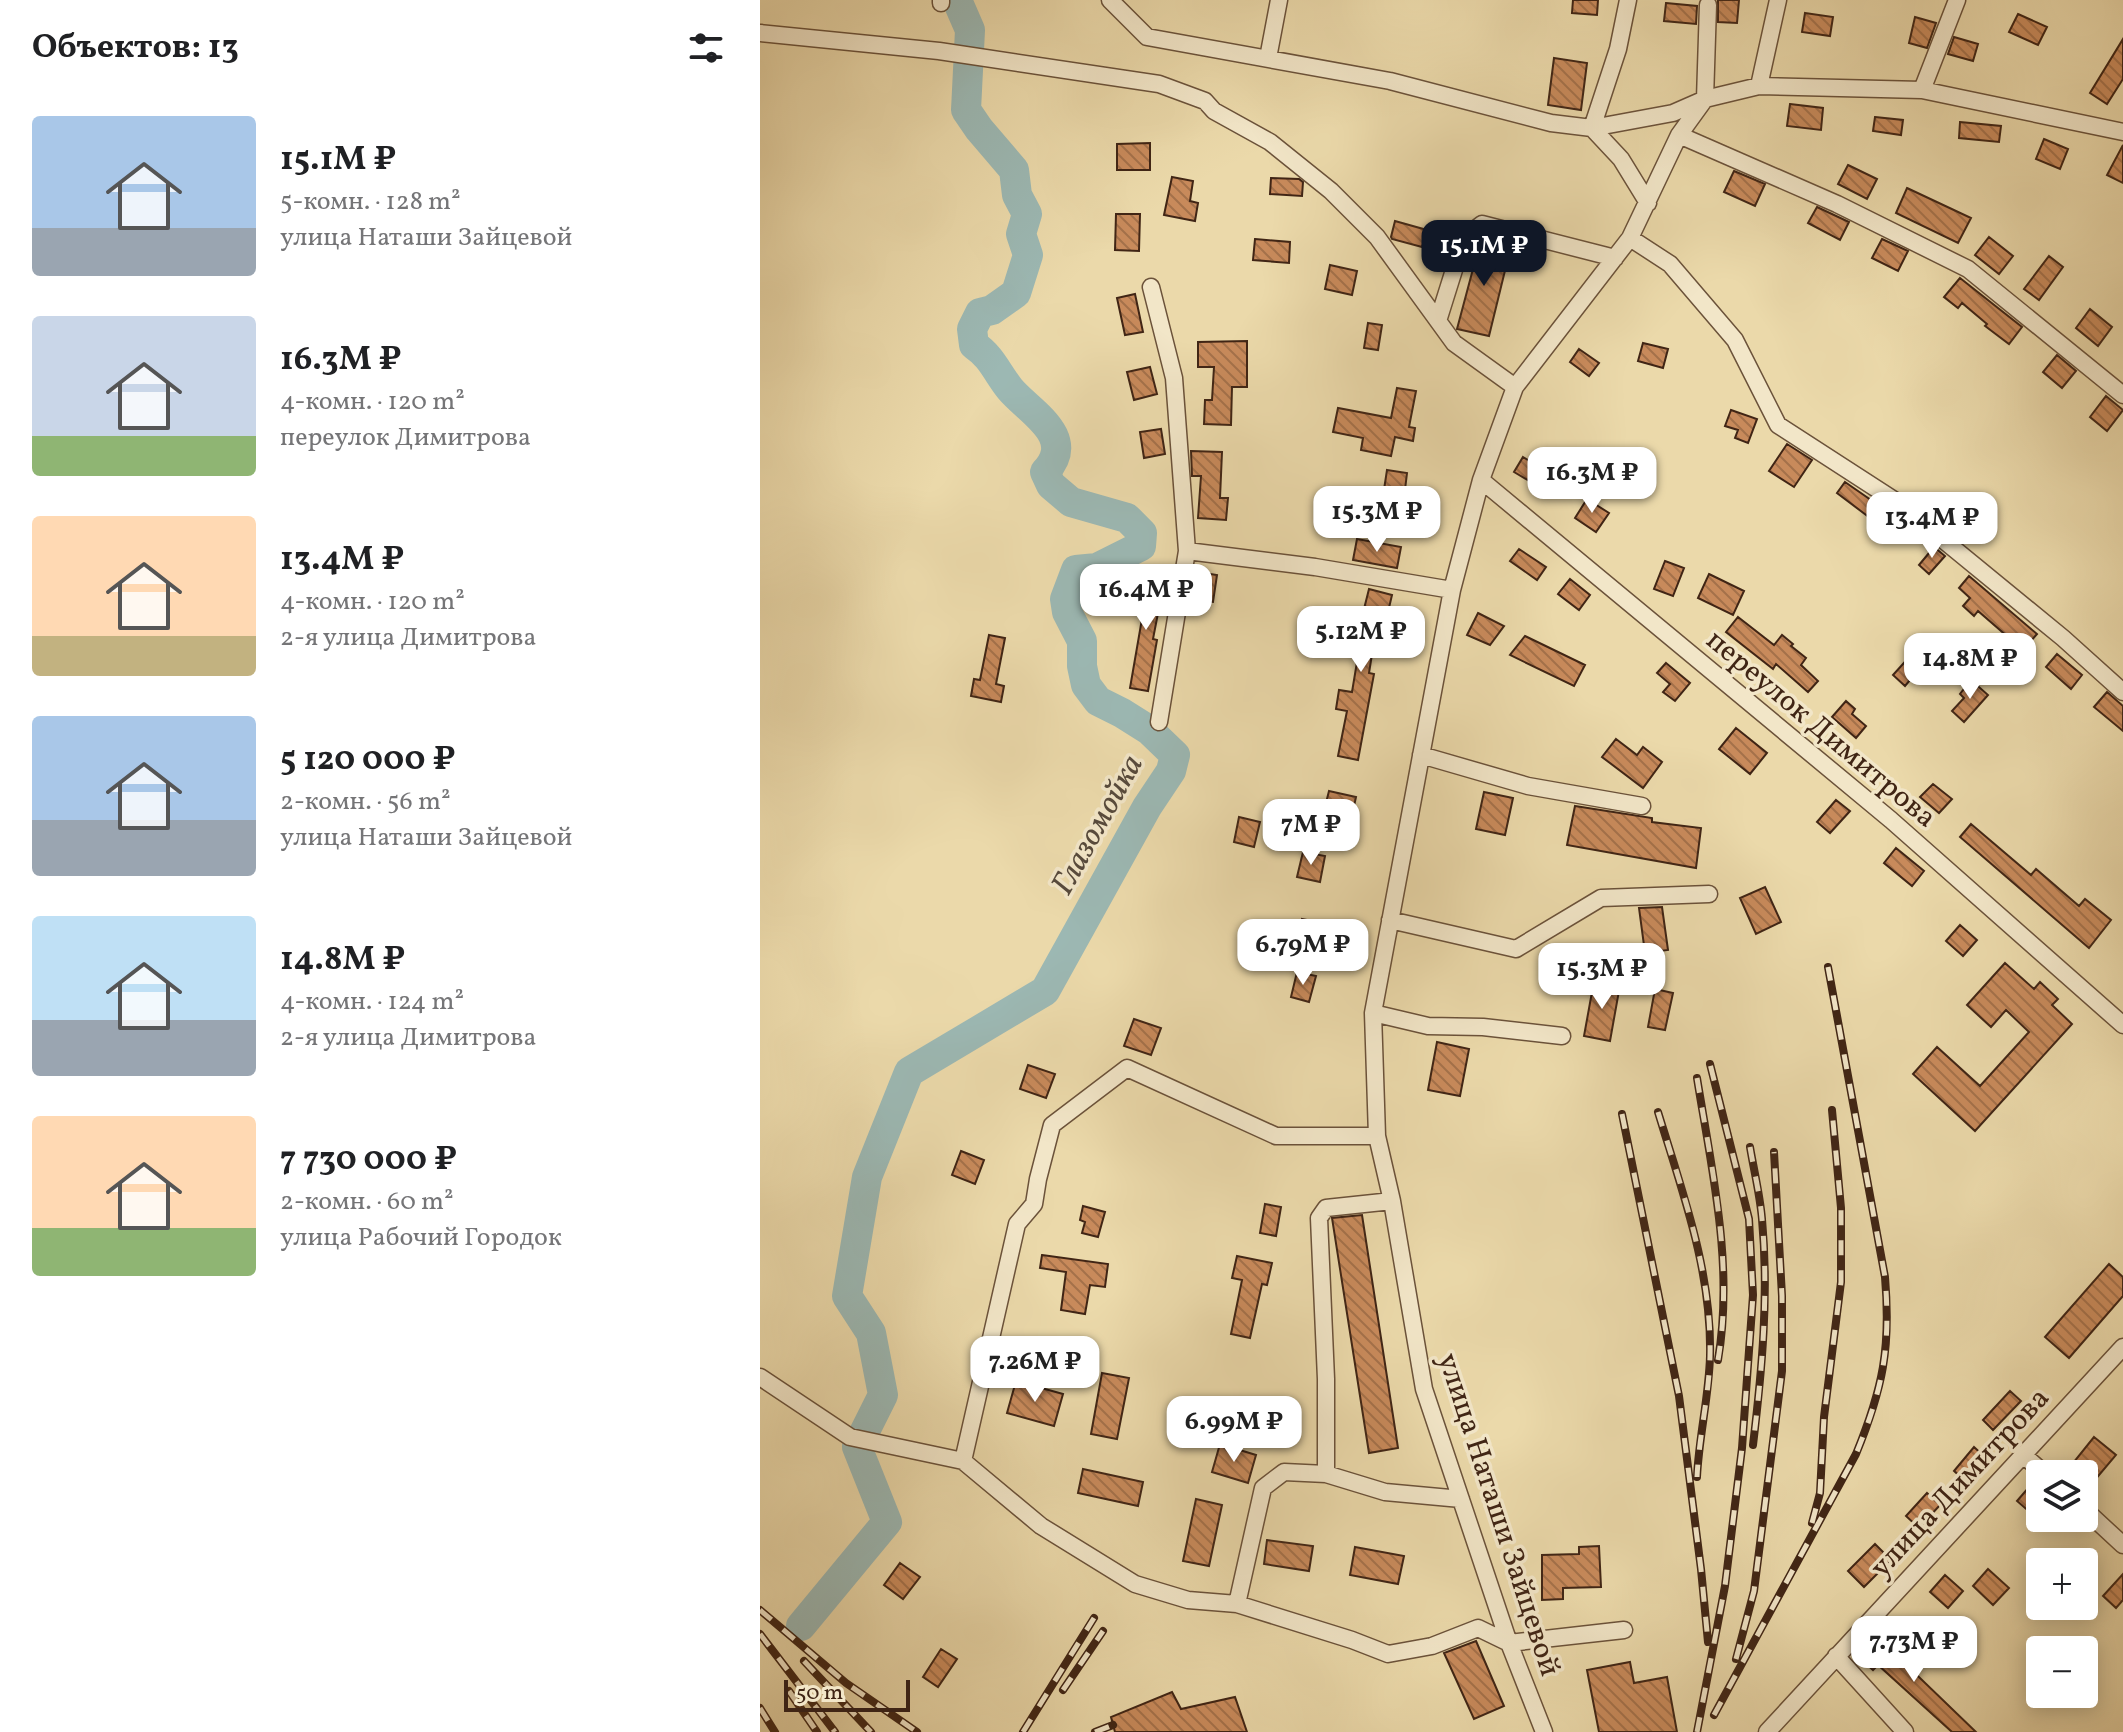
<!DOCTYPE html>
<html lang="ru">
<head>
<meta charset="utf-8">
<style>
	body { margin:0; font-family:Vollkorn,serif; background:#f2f2f2; color:#202124; height:100vh; display:flex; flex-direction:column; font-size:30px; white-space:nowrap }
	* { box-sizing:border-box; margin:0 }
	p { font-size:26px; color:#757577 }
	.icon { flex:none; width:44px; height:44px; fill:none; stroke:currentColor; stroke-width:2; stroke-linecap:round; stroke-linejoin:round }
	.map { position:relative; flex:1; overflow:hidden }
	.details { display:flex; flex-direction:column; background:#fff; width:760px }
	.details>* { flex:none }
	.controls { position:absolute; left:1266px; top:1460px; display:grid; gap:16px }
	.controls a { display:grid; place-items:center; width:72px; height:72px; border-radius:8px; background:#fff; box-shadow:0 4px 20px #0003; font-size:40px }
	.scale { position:absolute; left:24px; bottom:20px; width:126px; box-sizing:border-box; padding-left:8px; border:4px solid #402515; border-top:0; font-size:22px; line-height:28px; white-space:nowrap; color:#402515; -webkit-text-stroke:6px #f2e6c8; paint-order:stroke }
	.price { position:absolute; translate:-50% -68px; padding:0 18px; border-radius:16px; background:#fff; color:#222; font-size:26px; line-height:52px; filter:drop-shadow(0 2px 4px #0008) }
	.price::after { content:''; position:absolute; left:50%; top:48px; width:24px; height:18px; margin-left:-12px; background:inherit; clip-path:polygon(0 0,100% 0,50% 100%) }
	.price.on { background:#111827; color:#fff }
	ul { padding:0; list-style:none }
	li { display:flex; align-items:center; gap:24px; height:200px; padding:0 32px }
	li span { display:grid; place-items:center; flex:none; width:224px; height:160px; border-radius:8px; color:#555 }
	li>.icon { margin-inline-start:auto }
	span .icon { width:96px; height:96px; fill:#fffc; stroke-width:1 }
	li b { font-size:34px }
	h2 { display:flex; justify-content:space-between; align-items:center; height:96px; padding:0 32px; font-size:34px }
	main { display:flex; flex:1; min-height:0 }
	.map>svg:first-child { display:block }
	.lines { fill:none; stroke-linecap:round; stroke-linejoin:round }
	.river { stroke:#9cb8b3; stroke-width:30 }
	.building { fill:url(#building-back-hatch); stroke:#402515; stroke-width:2 }
	.minor-casing { stroke:#6b523a; stroke-width:19 }
	.minor { stroke:#f2e6c8; stroke-width:16 }
	.rail-casing { stroke:#402515; stroke-width:8 }
	.rail { stroke:#f2e6c8; stroke-width:5; stroke-dasharray:15; stroke-linecap:butt }
	.labels { text-anchor:middle; stroke-width:7; stroke-linejoin:round; paint-order:stroke }
	.street-label { font-size:30px; fill:#402515; stroke:#f2e6c8 }
	.water-label { font-size:32px; font-style:italic; fill:#574a3c; stroke:#f2e6c8 }
</style>
</head>
<body>
<main>
<section class="details">
<h2>Объектов: 13<svg class="icon" aria-label="filters" viewBox="0 0 24 24"><path d="M4 7h16M4 17h16"/><circle cx="9" cy="7" r="2"/><circle cx="15" cy="17" r="2"/></svg></h2>
<ul>
<li><span style="background:linear-gradient(#a9c7e8 70%,#9aa5b1 0)"><svg class="icon" aria-label="home" viewBox="0 0 24 24"><path d="M3 11l9-7 9 7M6 9v11h12V9"/></svg></span><div><b>15.1M ₽</b><p>5-комн. · 128 m²</p><p>улица Наташи Зайцевой</p></div></li>
<li><span style="background:linear-gradient(#c9d6e8 75%,#8fb573 0)"><svg class="icon" aria-label="home" viewBox="0 0 24 24"><path d="M3 11l9-7 9 7M6 9v11h12V9"/></svg></span><div><b>16.3M ₽</b><p>4-комн. · 120 m²</p><p>переулок Димитрова</p></div></li>
<li><span style="background:linear-gradient(#ffd9b3 75%,#c2b280 0)"><svg class="icon" aria-label="home" viewBox="0 0 24 24"><path d="M3 11l9-7 9 7M6 9v11h12V9"/></svg></span><div><b>13.4M ₽</b><p>4-комн. · 120 m²</p><p>2-я улица Димитрова</p></div></li>
<li><span style="background:linear-gradient(#a9c7e8 65%,#9aa5b1 0)"><svg class="icon" aria-label="home" viewBox="0 0 24 24"><path d="M3 11l9-7 9 7M6 9v11h12V9"/></svg></span><div><b>5 120 000 ₽</b><p>2-комн. · 56 m²</p><p>улица Наташи Зайцевой</p></div></li>
<li><span style="background:linear-gradient(#bfe0f5 65%,#9aa5b1 0)"><svg class="icon" aria-label="home" viewBox="0 0 24 24"><path d="M3 11l9-7 9 7M6 9v11h12V9"/></svg></span><div><b>14.8M ₽</b><p>4-комн. · 124 m²</p><p>2-я улица Димитрова</p></div></li>
<li><span style="background:linear-gradient(#ffd9b3 70%,#8fb573 0)"><svg class="icon" aria-label="home" viewBox="0 0 24 24"><path d="M3 11l9-7 9 7M6 9v11h12V9"/></svg></span><div><b>7 730 000 ₽</b><p>2-комн. · 60 m²</p><p>улица Рабочий Городок</p></div></li>
</ul>
</section>
<div class="map">
<svg width="1363" height="1732" viewBox="0 0 1363 1732">
	<defs>
		<pattern id="building-back-hatch" width="6" height="6" patternUnits="userSpaceOnUse" patternTransform="scale(2)"><rect width="6" height="6" fill="#c88a5b"/><path d="M-1 5l2 2M0 0l6 6M5-1l2 2" fill="none" stroke="#a4714a"/></pattern>
	</defs>
	<rect width="100%" height="100%" fill="#ebd9aa"/>
	<filter id="stains"><feTurbulence type="fractalNoise" baseFrequency=".0025" numOctaves="4"/><feColorMatrix values="0 0 0 0 .2 0 0 0 0 .09 0 0 0 0 .02 0 0 0 .5 -.17"/></filter>
	<radialGradient id="worn" r=".72"><stop offset=".6" stop-color="#630" stop-opacity="0"/><stop offset="1" stop-color="#630" stop-opacity=".3"/></radialGradient>
	<g class="lines">
		<path class="river" d="M 41,1626 L 127,1522 L 97,1447 L 123,1395 L 111,1333 L 87,1296 L 107,1177 L 149,1072 L 285,991 L 387,807 L 411,771 L 415,755 L 389,730 L 362,713 L 338,701 L 326,685 L 322,666 L 322,641 L 307,612 L 305,599 L 316,570 L 337,568 L 381,546 L 382,533 L 367,518 L 311,502 L 291,485 L 285,472 C 318,436 269,412 250,389 C 237,373 232,357 214,345 L 212,329 L 220,313 L 232,310 L 256,293 L 268,255 L 261,234 L 267,214 L 257,195 L 254,170 L 219,129 L 206,110 L 210,30 L 197,0"/>
	</g>
	<path class="building" d="M 813,0 L 838,0 L 837,15 L 812,13 Z
		M 958,0 L 979,0 L 977,23 L 958,22 Z
		M 906,3 L 937,6 L 936,24 L 904,21 Z
		M 1045,13 L 1073,17 L 1070,36 L 1042,32 Z
		M 1258,14 L 1287,27 L 1278,45 L 1249,32 Z
		M 1155,17 L 1176,23 L 1167,48 L 1149,43 Z
		M 1194,37 L 1218,44 L 1213,61 L 1188,54 Z
		M 1363,39 L 1363,79 L 1347,104 L 1330,93 Z
		M 794,58 L 827,63 L 821,110 L 788,105 Z
		M 1030,104 L 1063,108 L 1061,130 L 1027,126 Z
		M 1115,117 L 1143,120 L 1141,135 L 1113,131 Z
		M 1200,122 L 1241,126 L 1239,142 L 1199,138 Z
		M 1284,139 L 1308,149 L 1300,169 L 1276,159 Z
		M 390,143 L 390,170 L 357,170 L 357,144 Z
		M 1363,145 L 1363,183 L 1347,175 Z
		M 1088,165 L 1117,179 L 1107,199 L 1078,184 Z
		M 974,171 L 1005,184 L 995,206 L 964,192 Z
		M 412,177 L 433,181 L 430,201 L 438,203 L 435,221 L 404,215 Z
		M 511,178 L 539,179 L 543,182 L 542,196 L 510,194 Z
		M 1147,188 L 1211,218 L 1198,243 L 1136,213 Z
		M 1057,207 L 1089,222 L 1080,240 L 1048,223 Z
		M 356,214 L 380,214 L 379,251 L 355,250 Z
		M 635,221 L 667,230 L 662,247 L 632,239 L 631,237 Z
		M 1229,237 L 1253,256 L 1239,274 L 1215,255 Z
		M 495,239 L 530,242 L 529,263 L 493,260 Z
		M 721,239 L 751,246 L 729,336 L 697,329 Z
		M 1122,239 L 1148,251 L 1138,271 L 1112,258 Z
		M 1289,256 L 1303,267 L 1279,300 L 1264,289 Z
		M 570,265 L 597,271 L 592,295 L 565,289 Z
		M 1200,278 L 1262,327 L 1249,344 L 1225,326 L 1227,324 L 1202,303 L 1198,308 L 1184,297 Z
		M 375,294 L 383,332 L 365,335 L 357,298 Z
		M 1330,309 L 1352,327 L 1338,346 L 1316,328 Z
		M 608,323 L 622,325 L 618,350 L 604,348 Z
		M 487,341 L 487,387 L 472,387 L 471,425 L 444,424 L 445,400 L 452,400 L 454,367 L 438,367 L 438,342 Z
		M 883,343 L 908,349 L 903,368 L 878,361 Z
		M 819,349 L 839,363 L 829,376 L 810,362 Z
		M 1297,355 L 1316,371 L 1302,388 L 1283,372 Z
		M 390,367 L 397,394 L 374,400 L 367,372 Z
		M 637,388 L 656,391 L 649,427 L 655,428 L 653,441 L 635,437 L 631,456 L 601,450 L 603,438 L 573,432 L 578,408 L 631,418 Z
		M 1346,396 L 1363,410 L 1347,431 L 1330,417 Z
		M 971,410 L 997,419 L 988,443 L 975,438 L 978,430 L 965,426 Z
		M 401,429 L 405,454 L 384,458 L 380,432 Z
		M 1027,444 L 1052,460 L 1034,487 L 1009,471 Z
		M 431,451 L 462,452 L 460,498 L 468,498 L 466,520 L 438,518 L 441,476 L 432,476 Z
		M 763,457 L 792,475 L 783,489 L 754,472 Z
		M 627,470 L 647,473 L 643,506 L 622,503 Z
		M 1085,482 L 1124,509 L 1126,508 L 1149,527 L 1136,542 L 1113,523 L 1114,521 L 1077,493 Z
		M 827,499 L 849,513 L 836,532 L 815,518 Z
		M 597,539 L 641,547 L 637,568 L 593,560 Z
		M 1174,547 L 1185,556 L 1169,574 L 1159,565 Z
		M 759,549 L 786,567 L 777,580 L 750,561 Z
		M 905,561 L 924,568 L 913,596 L 894,589 Z
		M 438,572 L 457,575 L 453,602 L 434,600 Z
		M 949,574 L 984,591 L 973,615 L 938,598 Z
		M 1209,576 L 1277,634 L 1263,650 L 1218,611 L 1214,616 L 1203,606 L 1210,598 L 1199,588 Z
		M 381,578 L 404,582 L 393,639 L 397,640 L 388,691 L 370,688 L 383,613 L 375,611 Z
		M 810,579 L 830,595 L 819,610 L 798,594 Z
		M 609,589 L 632,595 L 625,625 L 617,623 L 609,673 L 614,674 L 598,760 L 578,756 L 587,711 L 576,709 L 579,690 L 592,692 L 598,656 L 584,654 L 587,635 L 597,637 Z
		M 718,613 L 744,626 L 730,645 L 707,635 Z
		M 978,617 L 1014,645 L 1022,635 L 1033,644 L 1031,646 L 1046,658 L 1041,665 L 1058,681 L 1048,692 L 1016,664 L 1013,669 L 966,632 Z
		M 229,635 L 245,638 L 236,684 L 244,686 L 241,702 L 211,696 L 214,679 L 220,680 Z
		M 765,636 L 825,665 L 814,686 L 750,655 Z
		M 1152,654 L 1168,668 L 1159,678 L 1155,674 L 1145,686 L 1133,675 Z
		M 1297,654 L 1322,675 L 1311,689 L 1286,667 Z
		M 906,663 L 930,683 L 915,701 L 903,692 L 910,684 L 897,673 Z
		M 1211,680 L 1228,695 L 1204,722 L 1192,711 L 1204,698 L 1200,694 Z
		M 1347,692 L 1363,706 L 1363,731 L 1334,707 Z
		M 1086,701 L 1095,709 L 1092,714 L 1106,726 L 1096,738 L 1072,717 Z
		M 976,728 L 1007,753 L 990,774 L 959,749 Z
		M 856,739 L 877,755 L 883,747 L 902,762 L 883,788 L 842,757 Z
		M 1173,784 L 1192,799 L 1179,813 L 1160,797 Z
		M 569,791 L 596,797 L 588,833 L 560,827 Z
		M 724,792 L 753,798 L 745,835 L 716,829 Z
		M 1076,800 L 1090,811 L 1070,833 L 1057,822 Z
		M 815,806 L 892,818 L 892,822 L 941,828 L 936,868 L 807,845 Z
		M 479,817 L 500,822 L 494,847 L 474,842 Z
		M 1211,824 L 1271,875 L 1276,869 L 1319,906 L 1325,899 L 1351,920 L 1329,948 L 1200,837 Z
		M 1136,848 L 1164,871 L 1152,886 L 1124,863 Z
		M 543,852 L 565,856 L 560,882 L 537,877 Z
		M 1005,887 L 1021,922 L 996,934 L 980,898 Z
		M 902,907 L 908,950 L 885,953 L 879,908 Z
		M 542,919 L 567,924 L 562,944 L 537,939 Z
		M 1200,925 L 1217,940 L 1203,956 L 1186,941 Z
		M 1245,963 L 1274,989 L 1280,982 L 1298,999 L 1292,1005 L 1312,1024 L 1215,1131 L 1153,1074 L 1177,1047 L 1220,1086 L 1269,1032 L 1246,1010 L 1231,1027 L 1207,1005 Z
		M 537,972 L 556,976 L 549,1002 L 531,997 Z
		M 834,981 L 860,985 L 850,1041 L 824,1036 Z
		M 895,989 L 913,993 L 905,1030 L 888,1027 Z
		M 374,1019 L 401,1028 L 391,1055 L 364,1046 Z
		M 677,1042 L 709,1049 L 700,1096 L 668,1090 Z
		M 268,1065 L 295,1074 L 286,1098 L 260,1089 Z
		M 201,1151 L 224,1160 L 215,1184 L 192,1175 Z
		M 505,1204 L 521,1207 L 516,1236 L 500,1233 Z
		M 323,1206 L 345,1212 L 338,1237 L 322,1233 L 325,1222 L 320,1220 Z
		M 602,1215 L 638,1448 L 609,1453 L 572,1218 Z
		M 282,1255 L 348,1264 L 345,1287 L 330,1285 L 325,1314 L 301,1310 L 306,1272 L 280,1268 Z
		M 477,1256 L 512,1263 L 507,1285 L 502,1284 L 490,1338 L 471,1334 L 482,1280 L 472,1278 Z
		M 1349,1264 L 1363,1277 L 1363,1296 L 1309,1358 L 1285,1337 Z
		M 342,1373 L 369,1378 L 357,1439 L 331,1434 Z
		M 256,1381 L 303,1394 L 294,1426 L 247,1413 Z
		M 1250,1391 L 1261,1401 L 1233,1430 L 1223,1420 Z
		M 1334,1437 L 1356,1455 L 1334,1481 L 1313,1463 Z
		M 460,1444 L 496,1455 L 488,1483 L 452,1472 Z
		M 1214,1447 L 1227,1459 L 1206,1482 L 1194,1471 Z
		M 323,1469 L 383,1482 L 378,1506 L 318,1493 Z
		M 1270,1486 L 1280,1495 L 1280,1521 L 1257,1501 Z
		M 1167,1493 L 1180,1505 L 1159,1528 L 1146,1516 Z
		M 436,1499 L 462,1505 L 449,1566 L 423,1561 Z
		M 507,1540 L 553,1546 L 549,1571 L 504,1564 Z
		M 1115,1544 L 1131,1560 L 1104,1587 L 1088,1571 Z
		M 839,1546 L 841,1587 L 803,1588 L 803,1599 L 782,1600 L 782,1555 L 819,1554 L 819,1547 Z
		M 595,1547 L 644,1556 L 638,1584 L 590,1575 Z
		M 140,1563 L 160,1577 L 143,1599 L 124,1585 Z
		M 1228,1569 L 1249,1588 L 1233,1605 L 1213,1586 Z
		M 1363,1574 L 1363,1600 L 1356,1608 L 1343,1596 Z
		M 1185,1575 L 1203,1591 L 1188,1608 L 1170,1592 Z
		M 1127,1634 L 1141,1646 L 1134,1653 L 1216,1732 L 1192,1732 L 1118,1665 L 1113,1670 L 1102,1660 Z
		M 716,1641 L 744,1706 L 714,1719 L 684,1653 Z
		M 181,1649 L 197,1659 L 178,1687 L 163,1677 Z
		M 870,1662 L 874,1683 L 907,1677 L 917,1732 L 839,1732 L 827,1670 Z
		M 412,1692 L 421,1709 L 475,1697 L 487,1732 L 355,1732 L 351,1717 Z"/>
	<g class="lines">
		<g class="minor-casing">
			<path id="minor" d="M 181,0 L 181,3
				M 350,0 L 387,37 L 630,81 L 791,123 L 832,128 L 913,113 L 945,99 L 948,5
				M 868,0 L 858,49 L 832,128 L 861,159 L 888,203
				M 0,33 L 179,51 L 399,84 L 445,101 L 454,111 L 510,142 L 571,191 L 617,237 L 694,343 L 755,387
				M 508,58 L 519,0
				M 999,86 L 1018,0
				M 1162,90 L 1197,0
				M 919,135 L 1077,204 L 1208,269 L 1363,395
				M 870,238 L 910,264 L 975,340 L 1018,425 L 1137,502 L 1303,638 L 1363,692
				M 391,287 L 414,378 L 427,551 L 399,722
				M 678,321 L 704,238 L 722,224 L 855,258
				M 721,480 L 1131,820 L 1363,1025
				M 427,551 L 555,567 L 692,590
				M 661,755 L 768,786 L 882,806
				M 630,920 L 756,949 L 841,898 L 949,894
				M 613,1013 L 668,1026 L 723,1027 L 802,1036
				M 0,1377 L 90,1437 L 203,1461 L 281,1526 L 375,1584 L 428,1600 L 477,1604 L 592,1640 L 628,1654 L 672,1646 L 718,1628 L 749,1643 L 864,1630
				M 1262,1454 L 1285,1474
				M 203,1461 L 257,1224 L 274,1204 L 278,1179 L 292,1125 L 367,1068 L 516,1136 L 617,1136
				M 566,1474 L 625,1492 L 701,1499
				M 1324,1509 L 1363,1545
				M 477,1604 L 503,1488 L 524,1472 L 566,1474 L 566,1379 L 559,1218 L 566,1208 L 632,1201
				M 1076,1656 L 1145,1732
				M 784,1732 L 749,1643 L 664,1389 L 632,1201 L 617,1136 L 613,1013 L 692,590 L 721,480 L 755,387 L 870,238 L 919,135 L 945,99 L 999,86 L 1162,90 L 1363,132
				M 1007,1732 L 1363,1347"/>
		</g>
		<use href="#minor" class="minor"/>
		<g class="rail-casing">
			<path id="rail" d="M 937,1078 C 952,1171 974,1266 958,1360
				M 898,1112 C 922,1191 952,1271 950,1356 C 949,1396 939,1436 937,1477
				M 862,1114 L 919,1396 L 941,1569 L 948,1642
				M 990,1147 C 994,1171 1000,1195 1002,1219 C 1009,1295 1002,1370 993,1445
				M 1052,1523 L 1060,1493 L 1064,1417 L 1081,1282 L 1081,1208 L 1072,1110
				M 0,1610 L 86,1683 L 157,1732
				M 0,1634 L 75,1732
				M 976,1659 L 994,1591 L 1022,1371 L 1022,1296 L 1014,1152
				M 44,1661 L 111,1732
				M 303,1690 L 343,1631
				M 29,1691 L 57,1732
				M 0,1708 L 15,1732
				M 954,1715 L 1096,1454 C 1123,1388 1131,1348 1125,1277 L 1068,967
				M 263,1732 L 334,1618
				M 335,1732 L 353,1725
				M 937,1732 L 965,1586 L 982,1448 L 993,1295 L 989,1219 L 950,1064"/>
		</g>
		<use href="#rail" class="rail"/>
	</g>
	<g class="labels">
		<g class="street-label">
			<text transform="translate(1062 728) rotate(40)" y="10">переулок Димитрова</text>
			<text transform="translate(1199 1482) rotate(-47)" y="10">улица Димитрова</text>
			<text transform="translate(740 1514) rotate(72)" y="10">улица Наташи Зайцевой</text>
		</g>
		<g class="water-label">
			<text transform="translate(336 824) rotate(-61)" y="11">Глазомойка</text>
		</g>
	</g>
	<rect width="100%" height="100%" filter="url(#stains)"/>
	<rect width="100%" height="100%" fill="url(#worn)"/>
</svg>
<div class="controls">
<a><svg class="icon" aria-label="layers" viewBox="0 0 24 24"><path d="M12 4l9 5-9 5-9-5zM3 14l9 5 9-5"/></svg></a>
<a>+</a>
<a>−</a>
</div>
<div class="scale">50 m</div>
<b class="price on" style="left:724px;top:288px">15.1M ₽</b>
<b class="price" style="left:832px;top:515px">16.3M ₽</b>
<b class="price" style="left:617px;top:554px">15.3M ₽</b>
<b class="price" style="left:1172px;top:560px">13.4M ₽</b>
<b class="price" style="left:386px;top:632px">16.4M ₽</b>
<b class="price" style="left:601px;top:674px">5.12M ₽</b>
<b class="price" style="left:1210px;top:701px">14.8M ₽</b>
<b class="price" style="left:551px;top:867px">7M ₽</b>
<b class="price" style="left:543px;top:987px">6.79M ₽</b>
<b class="price" style="left:842px;top:1011px">15.3M ₽</b>
<b class="price" style="left:275px;top:1404px">7.26M ₽</b>
<b class="price" style="left:474px;top:1464px">6.99M ₽</b>
<b class="price" style="left:1154px;top:1684px">7.73M ₽</b>
</div>
</main>
</body>
</html>
